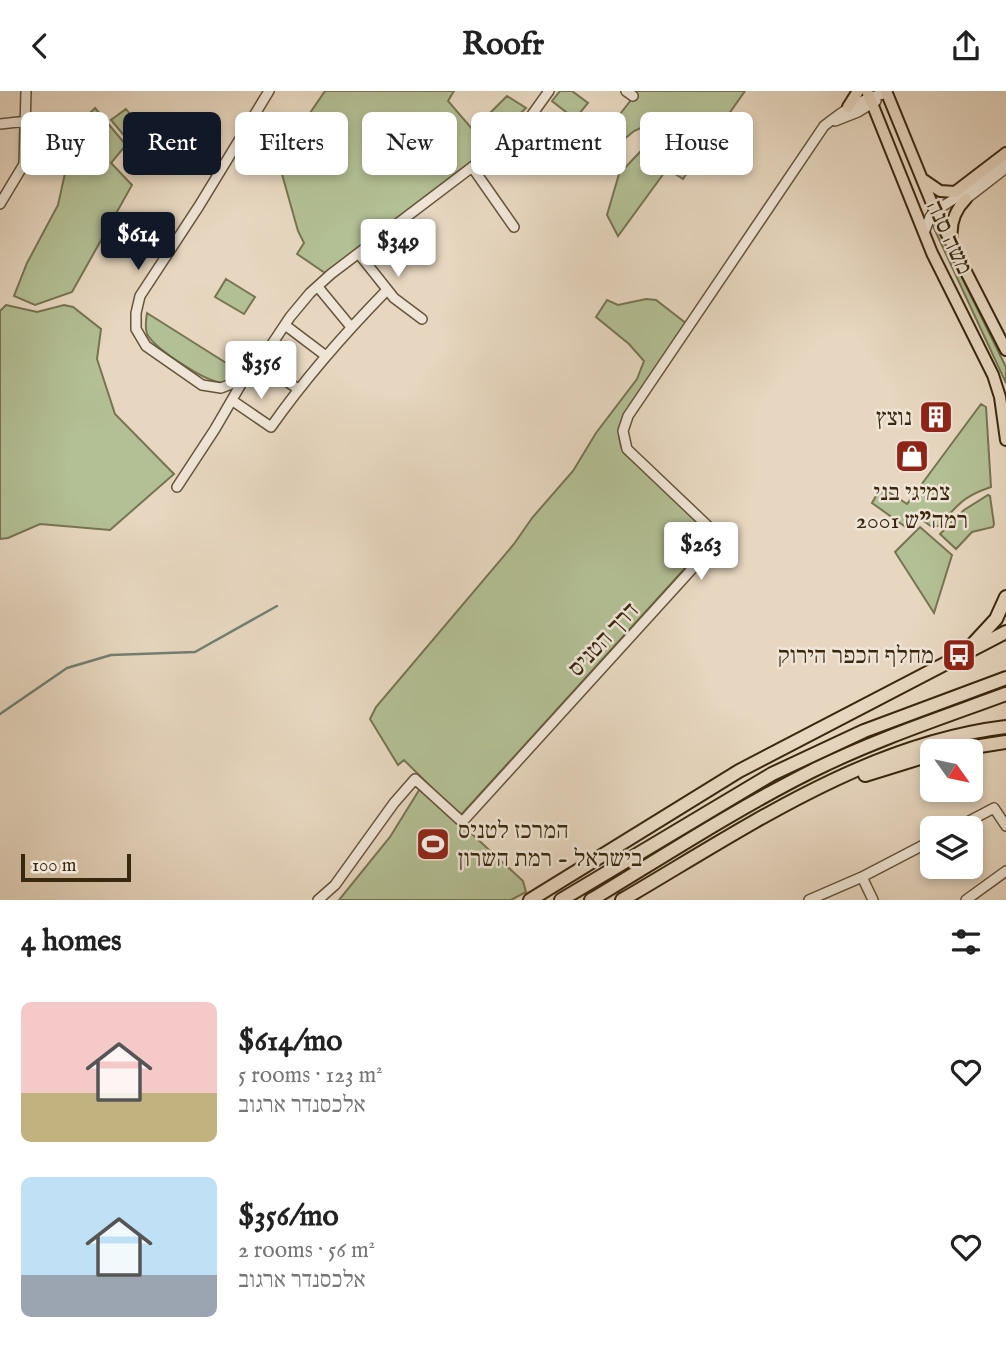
<!DOCTYPE html>
<html lang="en">
<head>
<meta charset="utf-8">
<style>
	body { margin:0; font-family:"IM FELL English","Frank Ruhl Libre",serif; background:#f2f2f2; color:#222; height:100vh; display:flex; flex-direction:column; font-size:26px; white-space:nowrap }
	* { box-sizing:border-box; margin:0 }
	p { font-size:23px; color:#767676 }
	.icon { flex:none; width:38px; height:38px; fill:none; stroke:currentColor; stroke-width:2; stroke-linecap:round; stroke-linejoin:round }
	.map { position:relative; height:809px; overflow:hidden }
	.sheet { display:flex; flex-direction:column; background:#fff; flex:1 }
	.sheet>* { flex:none }
	.banner { position:absolute; left:21px; top:21px; width:964px; height:63px; display:flex; gap:14px }
	.needle { width:46px; rotate:123deg }
	.tools { position:absolute; left:920px; top:648px; display:grid; gap:14px }
	.tools a { display:grid; place-items:center; width:63px; height:63px; border-radius:10px; background:#fff; box-shadow:0 4px 10px #0003; font-size:35px }
	.scale { position:absolute; left:21px; bottom:18px; width:110px; box-sizing:border-box; padding-left:7px; border:4px solid #3a280e; border-top:0; font-size:19px; line-height:24px; white-space:nowrap; color:#3a280e; -webkit-text-stroke:5px #efe5d6; paint-order:stroke }
	.price { position:absolute; translate:-50% -60px; padding:0 16px; border-radius:7px; background:#fff; color:#222; font-size:23px; line-height:46px; filter:drop-shadow(0 2px 4px #0008) }
	.price::after { content:''; position:absolute; left:50%; top:42px; width:21px; height:16px; margin-left:-10px; background:inherit; clip-path:polygon(0 0,100% 0,50% 100%) }
	.price.on { background:#111827; color:#fff }
	ul { padding:0; list-style:none }
	li { display:flex; align-items:center; gap:21px; height:175px; padding:0 21px }
	li span { display:grid; place-items:center; flex:none; width:196px; height:140px; border-radius:10px; color:#555 }
	li>.icon { margin-inline-start:auto }
	span .icon { width:84px; height:84px; fill:#fffc; stroke-width:1 }
	li b { font-size:30px }
	h2 { display:flex; justify-content:space-between; align-items:center; height:84px; padding:0 21px; font-size:30px }
	.pill { padding:0 24px; border-radius:10px; background:#fff; box-shadow:0 4px 10px #0003; font-size:24px; line-height:63px }
	.pill.on { background:#111827; color:#fff }
	header { display:flex; justify-content:space-between; align-items:center; height:91px; padding:0 21px; background:#fff; font-size:32px; font-weight:700 }
	.map>svg:first-child { display:block }
	.green { fill:#b3bf94; stroke:#767451; stroke-width:2 }
	.lines { fill:none; stroke-linecap:round; stroke-linejoin:round }
	.stream { stroke:#727f71; stroke-width:2.5 }
	.minor-casing { stroke:#65543a; stroke-width:12 }
	.major-casing { stroke:#3a280e; stroke-width:14 }
	.highway-casing { stroke:#3a280e; stroke-width:16 }
	.minor { stroke:#efe5d6; stroke-width:9 }
	.major { stroke:#e7d7c0; stroke-width:10 }
	.highway { stroke:#e7d7c0; stroke-width:12 }
	.labels { text-anchor:middle; stroke-width:5; stroke-linejoin:round; paint-order:stroke }
	.street-label { font-size:24px; fill:#3a280e; stroke:#efe5d6 }
	.poi-label { font-size:24px; fill:#3a280e; stroke:#efe5d6; text-anchor:end }
</style>
</head>
<body>
<header><svg class="icon" aria-label="back" viewBox="0 0 24 24"><path d="M15 5l-7 7 7 7"/></svg>Roofr<svg class="icon" aria-label="share" viewBox="0 0 24 24"><path d="M12 15V3M7 8l5-5 5 5M5 13v7h14v-7"/></svg></header>
<div class="map">
<svg width="1006" height="809" viewBox="0 0 1006 809">
	<rect width="100%" height="100%" fill="#e7d7c0"/>
	<filter id="stains"><feTurbulence type="fractalNoise" baseFrequency=".00286" numOctaves="4"/><feColorMatrix values="0 0 0 0 .2 0 0 0 0 .09 0 0 0 0 .02 0 0 0 .5 -.17"/></filter>
	<radialGradient id="worn" r=".72"><stop offset=".6" stop-color="#630" stop-opacity="0"/><stop offset="1" stop-color="#630" stop-opacity=".3"/></radialGradient>
	<path class="green" d="M 325,0 L 454,0 L 448,10 L 492,61 L 328,184 L 297,163 L 304,152 L 298,140 L 278,69 Z
		M 560,0 L 572,0 L 588,12 L 575,28 L 552,10 Z
		M 638,0 L 745,0 L 683,88 L 667,78 L 618,145 L 607,124 L 619,83 L 659,41 L 645,35 L 634,40 L 616,55 L 596,54 Z
		M 507,5 L 526,17 L 496,46 L 484,28 Z
		M 95,17 L 126,54 L 111,72 L 132,94 L 72,201 L 35,214 L 14,205 L 27,172 L 58,114 L 75,37 Z
		M 126,18 L 141,37 L 127,48 L 111,29 Z
		M 935,132 L 1006,276 L 1006,292 L 932,133 Z
		M 226,188 L 255,206 L 244,223 L 215,206 Z
		M 646,208 L 656,209 L 687,233 L 623,329 C 618,341 618,350 624,362 L 699,431 L 706,439 L 707,453 L 460,725 L 404,669 L 398,674 L 370,628 L 376,616 L 514,453 L 532,427 L 573,380 L 596,342 L 637,288 L 644,270 L 629,253 L 596,226 L 607,209 L 618,214 Z
		M 6,214 L 37,221 L 64,214 L 73,216 L 101,238 L 97,268 L 115,323 L 174,383 L 110,439 L 40,433 L 8,447 L 0,448 L 0,220 Z
		M 147,222 L 242,282 C 238,288 231,292 224,292 C 207,292 155,258 147,243 C 145,237 146,228 147,222 Z
		M 981,313 L 986,316 L 991,396 C 961,406 958,415 938,435 L 932,436 L 917,425 L 907,437 L 872,412 L 881,396 L 907,413 Z
		M 988,404 L 990,405 L 994,433 L 993,436 L 972,441 L 956,458 L 940,443 L 964,419 Z
		M 920,436 L 952,464 L 934,522 L 895,461 Z
		M 421,696 L 523,790 L 526,801 L 511,809 L 339,809 L 390,746 Z"/>
	<g class="lines">
		<path class="stream" d="M 0,623 L 67,577 L 111,564 L 195,561 L 277,515"/>
		<g class="minor-casing">
			<path id="minor" d="M 626,0 L 633,5
				M 835,30 L 858,21 L 876,10
				M 0,33 L 27,30
				M 472,76 L 514,136
				M 966,108 L 1006,77
				M 0,113 L 24,73 L 26,0
				M 924,142 L 930,126 L 935,120 L 967,100 L 1006,68
				M 359,163 L 394,207 L 422,228
				M 318,196 L 351,236
				M 285,234 L 326,265
				M 259,271 L 298,298
				M 244,288 L 221,297 L 202,294 L 146,255 L 136,238 L 136,222 L 140,205 L 199,115 L 269,0
				M 233,310 L 271,336 C 306,286 345,242 387,199
				M 177,396 L 215,338 L 244,288 L 264,265 L 290,226 L 310,202 L 331,183 L 521,39 L 549,0
				M 956,737 L 994,717 L 1006,735
				M 862,786 L 873,809
				M 318,809 L 335,794 L 394,712 L 415,688 L 460,729 L 464,729 L 702,467 L 711,450 L 710,437 L 627,358 L 623,340 L 628,325 L 824,35 C 844,19 861,7 887,2
				M 809,809 L 862,786 L 933,749
				M 966,809 L 1006,780"/>
		</g>
		<g class="major-casing">
			<path id="major" d="M 867,0 L 932,162 L 993,284 L 1000,306 L 1006,349
				M 886,0 L 935,120 L 1006,259
				M 848,16 L 858,0
				M 924,89 L 940,100 L 955,101 L 1006,62
				M 952,150 C 950,134 955,119 966,108"/>
		</g>
		<g class="highway-casing">
			<path id="highway" d="M 972,554 L 996,528 L 1006,506
				M 948,660 L 1006,651
				M 865,684 L 933,663
				M 530,809 L 739,680 L 1006,541
				M 561,809 L 772,683 L 864,640 L 1006,587
				M 591,809 C 664,765 736,718 812,680 C 874,649 941,627 1006,603
				M 622,809 C 742,739 865,653 1006,636"/>
		</g>
		<use href="#minor" class="minor"/>
		<use href="#major" class="major"/>
		<use href="#highway" class="highway"/>
	</g>
	<defs>
		<g id="building-square" transform="scale(1.75)"><rect x="-9" y="-9" width="18" height="18" rx="4" fill="#8f2418" stroke="#efe5d6"/><path d="M-4-6H4V6H1V3H-1V6H-4ZM-2.5-4.3h1.7v1.8h-1.7ZM.8-4.3h1.7v1.8H.8ZM-2.5-1h1.7V.8h-1.7ZM.8-1h1.7V.8H.8Z" fill="#fff"/></g>
		<g id="shop-square" transform="scale(1.75)"><rect x="-9" y="-9" width="18" height="18" rx="4" fill="#8f2418" stroke="#efe5d6"/><path d="M-5-2.5h2.3a2.7 3.5 0 0 1 5.4 0H5L5.5 6h-11ZM-1.5-2.5h3a1.5 2.3 0 0 0-3 0Z" fill="#fff"/></g>
		<g id="bus-square" transform="scale(1.75)"><rect x="-9" y="-9" width="18" height="18" rx="4" fill="#8f2418" stroke="#efe5d6"/><path d="M-5-6H5V4H4V6H2V4H-2V6H-4V4H-5ZM-3.5-4V0h7V-4ZM-3.5 1.2v1.5H-2V1.2ZM2 1.2v1.5H3.5V1.2Z" fill="#fff"/></g>
		<g id="stadium-square" transform="scale(1.75)"><rect x="-9" y="-9" width="18" height="18" rx="4" fill="#8f2418" stroke="#efe5d6"/><path d="M0-5a6.5 5 0 1 0 0 10a6.5 5 0 1 0 0-10ZM-3.5-1.8h7v3.6h-7Z" fill="#fff"/></g>
	</defs>
	<g fill-rule="evenodd">
		<use href="#building-square" x="936" y="326"/>
		<use href="#shop-square" x="912" y="365"/>
		<use href="#bus-square" x="959" y="564"/>
		<use href="#stadium-square" x="433" y="753"/>
	</g>
	<g class="labels">
		<g class="street-label">
			<text transform="translate(950 146) rotate(65)" y="8">משה סנה</text>
			<text transform="translate(603 548) rotate(-47)" y="8">דרך הטניס</text>
		</g>
		<g class="poi-label">
			<text x="912" y="334">נוצץ</text>
			<text x="912" y="409" text-anchor="middle">צמיגי בני<tspan x="912" dy="28">2001 רמה"ש</tspan></text>
			<text x="934" y="572">מחלף הכפר הירוק</text>
			<text x="458" y="747" text-anchor="start">המרכז לטניס<tspan x="458" dy="28">בישראל - רמת השרון</tspan></text>
		</g>
	</g>
	<rect width="100%" height="100%" filter="url(#stains)"/>
	<rect width="100%" height="100%" fill="url(#worn)"/>
</svg>
<div class="tools">
<a><svg class="needle" viewBox="-14 -14 28 28"><path d="M0-13l5 13h-10z" fill="#e53935"/><path d="M0 13l5-13h-10z" fill="#767676"/></svg></a>
<a><svg class="icon" aria-label="layers" viewBox="0 0 24 24"><path d="M12 4l9 5-9 5-9-5zM3 14l9 5 9-5"/></svg></a>
</div>
<div class="scale">100 m</div>
<b class="price on" style="left:138px;top:181px">$614</b>
<b class="price" style="left:398px;top:188px">$349</b>
<b class="price" style="left:261px;top:310px">$356</b>
<b class="price" style="left:701px;top:491px">$263</b>
<div class="banner">
<a class="pill">Buy</a>
<a class="pill on">Rent</a>
<a class="pill">Filters</a>
<a class="pill">New</a>
<a class="pill">Apartment</a>
<a class="pill">House</a>
</div>
</div>
<section class="sheet">
<h2>4 homes<svg class="icon" aria-label="filters" viewBox="0 0 24 24"><path d="M4 7h16M4 17h16"/><circle cx="9" cy="7" r="2"/><circle cx="15" cy="17" r="2"/></svg></h2>
<ul>
<li><span style="background:linear-gradient(#f6c9c9 65%,#c2b280 0)"><svg class="icon" aria-label="home" viewBox="0 0 24 24"><path d="M3 11l9-7 9 7M6 9v11h12V9"/></svg></span><div><b>$614/mo</b><p>5 rooms · 123 m²</p><p>אלכסנדר ארגוב</p></div><svg class="icon" aria-label="heart" viewBox="0 0 24 24"><path d="M12 20l-8-8c-3-5 5-10 8-4 3-6 11-1 8 4z"/></svg></li>
<li><span style="background:linear-gradient(#bfe0f5 70%,#9aa5b1 0)"><svg class="icon" aria-label="home" viewBox="0 0 24 24"><path d="M3 11l9-7 9 7M6 9v11h12V9"/></svg></span><div><b>$356/mo</b><p>2 rooms · 56 m²</p><p>אלכסנדר ארגוב</p></div><svg class="icon" aria-label="heart" viewBox="0 0 24 24"><path d="M12 20l-8-8c-3-5 5-10 8-4 3-6 11-1 8 4z"/></svg></li>
</ul>
</section>
</body>
</html>
